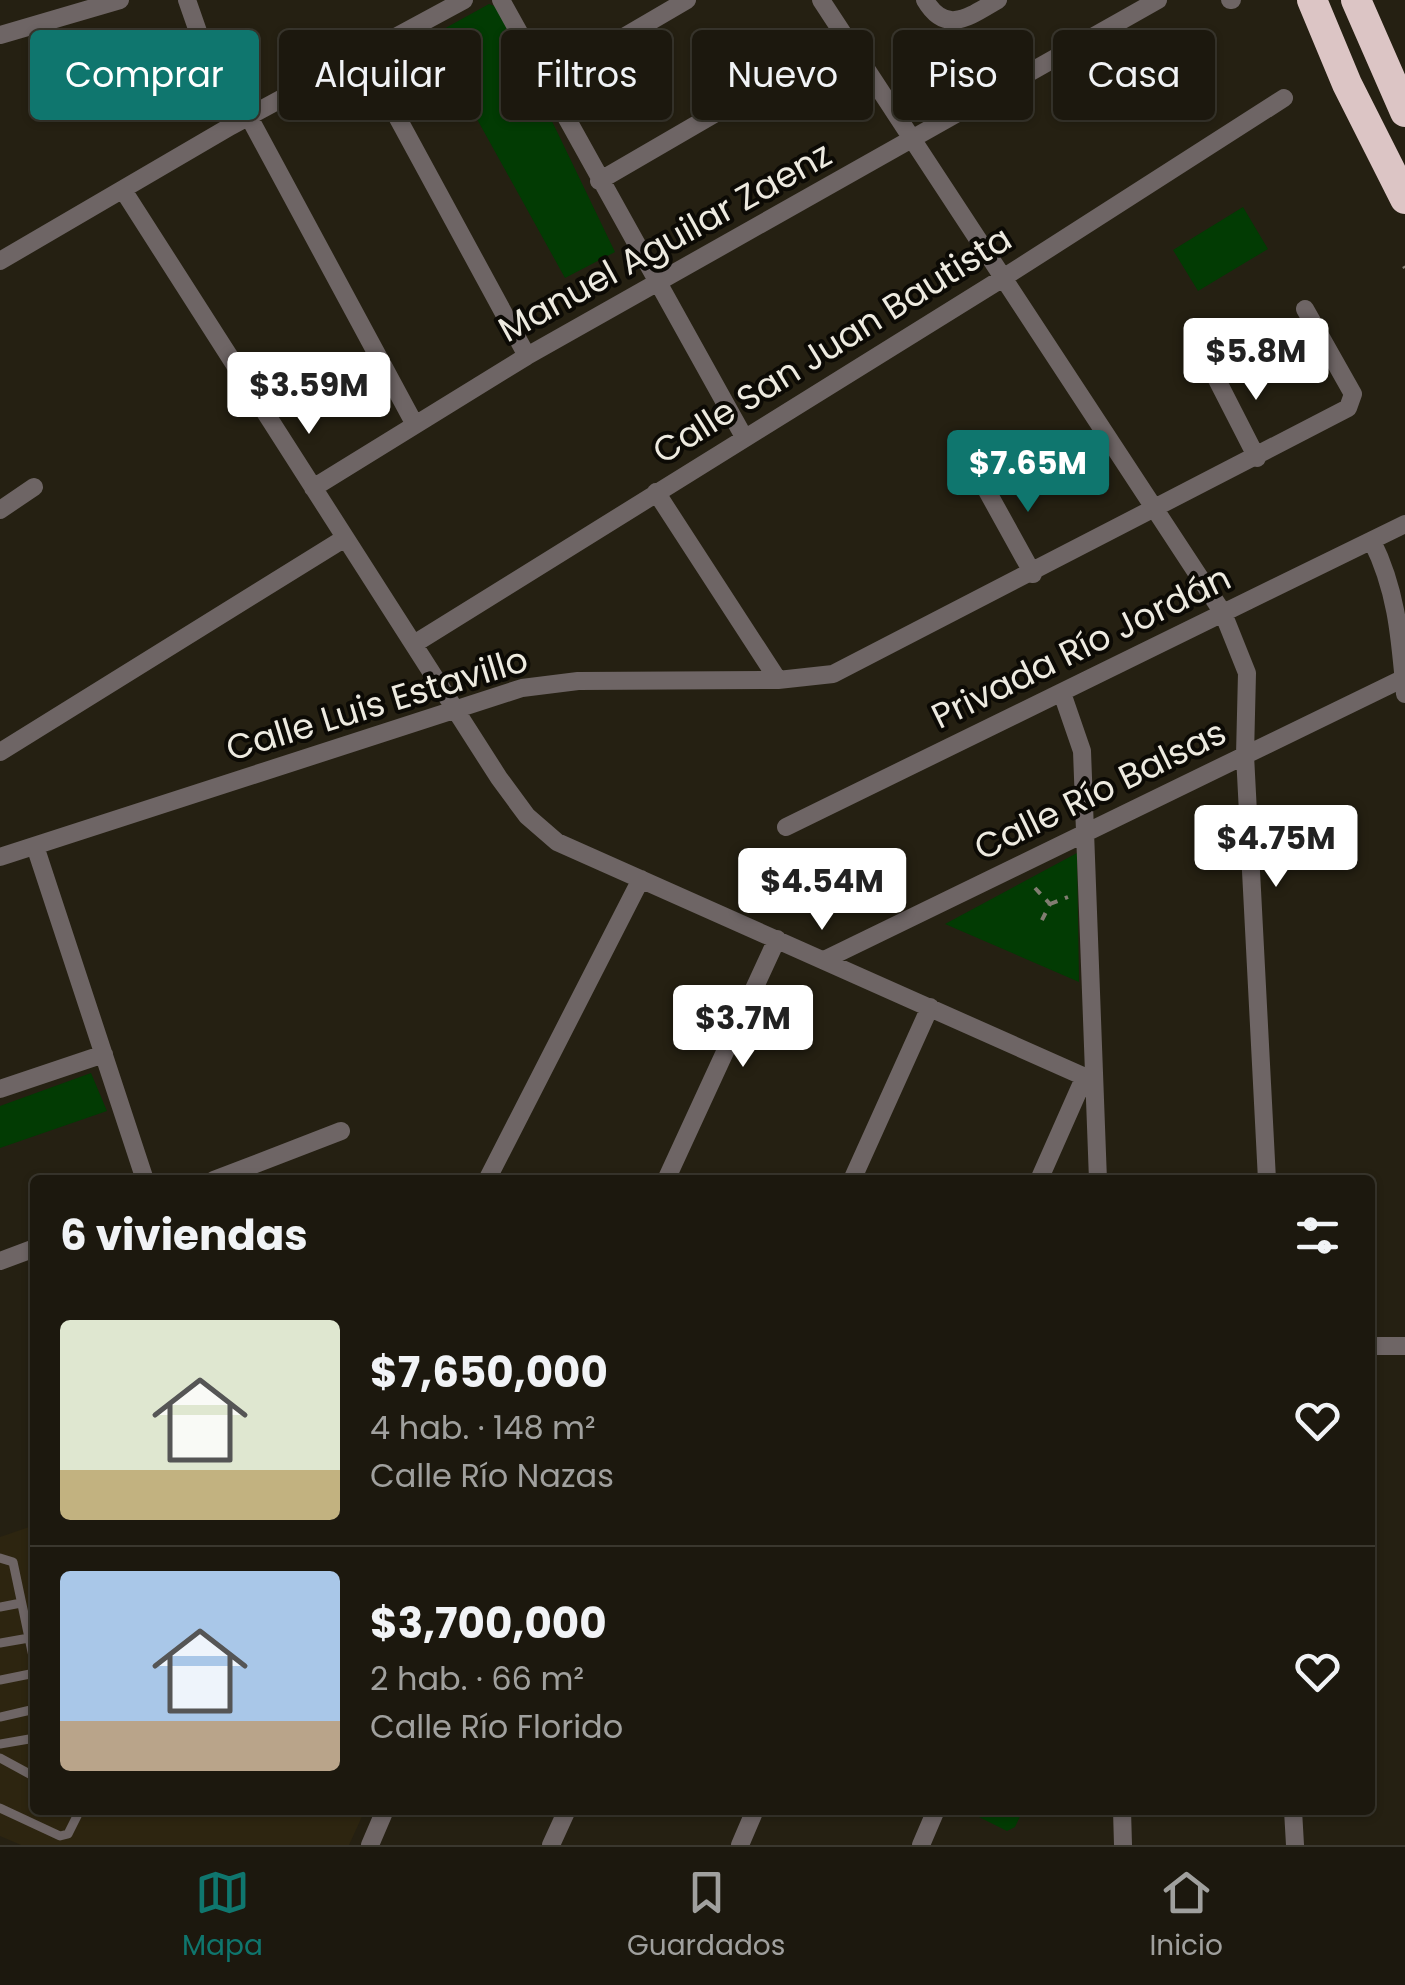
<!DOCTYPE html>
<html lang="es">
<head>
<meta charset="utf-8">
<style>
	body { margin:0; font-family:Poppins,sans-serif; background:#252117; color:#f1f3f6; height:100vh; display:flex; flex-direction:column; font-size:38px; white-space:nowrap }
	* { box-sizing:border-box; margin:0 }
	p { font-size:32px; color:#a0a09e }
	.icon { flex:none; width:55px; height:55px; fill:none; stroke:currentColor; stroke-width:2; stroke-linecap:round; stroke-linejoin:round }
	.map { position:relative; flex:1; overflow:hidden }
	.sheet { position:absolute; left:30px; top:1175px; width:1345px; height:640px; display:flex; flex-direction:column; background:#1c180e; border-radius:10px; box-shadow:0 2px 8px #0004,0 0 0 2px #3a372e }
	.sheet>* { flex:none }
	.banner { position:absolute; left:30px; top:30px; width:1345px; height:90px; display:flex; gap:20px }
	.price { position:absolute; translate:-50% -85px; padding:0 22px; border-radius:10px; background:#fff; color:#222; font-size:32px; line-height:65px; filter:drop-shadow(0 2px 5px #0008) }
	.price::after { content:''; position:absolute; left:50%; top:60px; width:30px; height:22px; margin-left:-15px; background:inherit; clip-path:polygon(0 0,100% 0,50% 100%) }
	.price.active { background:#0f766e; color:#fff }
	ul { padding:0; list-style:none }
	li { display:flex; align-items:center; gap:30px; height:250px; padding:0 30px }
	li+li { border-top:2px solid #3a372e }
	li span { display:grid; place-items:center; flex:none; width:280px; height:200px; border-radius:10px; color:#555 }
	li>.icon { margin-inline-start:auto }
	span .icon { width:120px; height:120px; fill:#fffc; stroke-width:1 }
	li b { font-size:42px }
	h2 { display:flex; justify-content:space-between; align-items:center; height:120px; padding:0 30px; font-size:42px }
	.pill { padding:0 35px; border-radius:10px; background:#1c180e; box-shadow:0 2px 8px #0004,0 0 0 2px #3a372e; font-size:35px; line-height:90px }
	.pill.active { background:#0f766e; color:#fff }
	.tab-bar { display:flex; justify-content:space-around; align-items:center; height:140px; border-top:2px solid #3a372e; background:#1c180e; font-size:28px; color:#a0a09e }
	.tab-bar a { display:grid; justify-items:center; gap:5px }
	.tab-bar .active { color:#0f766e }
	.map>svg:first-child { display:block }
	.built { fill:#2d2510 }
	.green { fill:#023b03 }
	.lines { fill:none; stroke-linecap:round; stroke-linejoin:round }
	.path { stroke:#817d71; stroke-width:4; stroke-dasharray:8 8; stroke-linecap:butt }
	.lane { stroke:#6e6565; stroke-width:9 }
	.street { stroke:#6e6565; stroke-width:18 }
	.highway { stroke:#dcc5c5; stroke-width:30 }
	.labels { text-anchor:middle; stroke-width:8; stroke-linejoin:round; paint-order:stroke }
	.street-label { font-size:35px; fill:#edeae0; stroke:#0c0a05 }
</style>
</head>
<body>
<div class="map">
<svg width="1405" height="1845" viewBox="0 0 1405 1845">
	<rect width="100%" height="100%" fill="#252012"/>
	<path class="built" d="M 35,1525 L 35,1810 L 365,1810 L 349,1845 L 21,1845 L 0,1836 L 0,1537 Z"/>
	<path class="green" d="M 489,4 L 497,7 L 615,252 L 565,278 L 431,36 Z
		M 1243,207 L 1268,249 L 1198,291 L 1173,250 Z
		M 1077,853 L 1079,982 L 945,924 Z
		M 91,1073 L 107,1111 L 0,1148 L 0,1106 Z
		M 965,1810 L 1023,1810 L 1015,1827 L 1007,1831 Z"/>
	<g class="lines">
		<path class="path" d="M 1404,266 L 1405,268
			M 1035,888 L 1050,904 L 1039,926
			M 1050,904 L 1068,897"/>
		<path class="lane" d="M 0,1558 L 13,1562 L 35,1666
			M 0,1607 L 21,1603
			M 0,1643 L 29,1638
			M 0,1680 L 35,1673
			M 0,1717 L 35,1709
			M 0,1744 L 35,1738
			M 0,1758 L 35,1777
			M 0,1808 L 60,1836 L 68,1834 L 80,1810"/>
		<path class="street" d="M 187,0 L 231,126
			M 501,0 L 744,437
			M 821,0 L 1223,613 L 1247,673 L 1245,755 L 1267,1180
			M 925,0 C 946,36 970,16 998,0
			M 1230,0 L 1232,0
			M 0,35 L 120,0
			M 363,54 L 527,356
			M 545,83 L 687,0
			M 249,117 L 414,423
			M 599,181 L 845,38
			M 123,190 L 499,778 L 527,816 L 557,842 L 1094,1081
			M 0,261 L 231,126 L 464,0
			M 1212,370 L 1257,458
			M 981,480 L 1033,574
			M 313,488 L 527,356 L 1158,0
			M 656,492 L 778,680
			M 0,510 L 34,487
			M 1372,541 C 1397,591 1400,638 1405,694
			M 414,644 L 1003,278 L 1284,98
			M 1062,693 L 1082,751 L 1098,1180
			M 0,752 L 345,538
			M 786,827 L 1405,524
			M 36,849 L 145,1180
			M 0,857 L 522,688 L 578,681 L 778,680 L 833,674 L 1348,408 L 1353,394 L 1305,309
			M 824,960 L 1404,678
			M 0,1089 L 104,1054
			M 214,1180 L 341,1131
			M 487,1180 L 641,879
			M 666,1180 L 777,939
			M 852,1180 L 930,1007
			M 1039,1180 L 1085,1076
			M 0,1261 L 35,1248
			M 1370,1346 L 1405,1346
			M 1122,1810 L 1123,1845
			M 1293,1810 L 1295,1845
			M 370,1845 L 385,1810
			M 551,1845 L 567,1810
			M 740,1845 L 755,1810
			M 921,1845 L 936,1810"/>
		<path class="highway" d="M 1312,0 L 1347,84 L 1405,199
			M 1356,0 L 1405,112"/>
	</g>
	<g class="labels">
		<g class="street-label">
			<text transform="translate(665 242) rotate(-29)" y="12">Manuel Aguilar Zaenz</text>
			<text transform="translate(832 345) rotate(-32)" y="12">Calle San Juan Bautista</text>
			<text transform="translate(1081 647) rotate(-26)" y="12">Privada Río Jordán</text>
			<text transform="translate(377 704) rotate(-17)" y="12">Calle Luis Estavillo</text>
			<text transform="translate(1100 790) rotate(-26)" y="12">Calle Río Balsas</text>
		</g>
	</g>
</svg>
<b class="price" style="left:1256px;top:403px">$5.8M</b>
<b class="price" style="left:309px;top:437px">$3.59M</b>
<b class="price active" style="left:1028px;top:515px">$7.65M</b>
<b class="price" style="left:1276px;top:890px">$4.75M</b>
<b class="price" style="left:822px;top:933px">$4.54M</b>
<b class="price" style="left:743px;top:1070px">$3.7M</b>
<div class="banner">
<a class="pill active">Comprar</a>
<a class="pill">Alquilar</a>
<a class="pill">Filtros</a>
<a class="pill">Nuevo</a>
<a class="pill">Piso</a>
<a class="pill">Casa</a>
</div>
<section class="sheet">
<h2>6 viviendas<svg class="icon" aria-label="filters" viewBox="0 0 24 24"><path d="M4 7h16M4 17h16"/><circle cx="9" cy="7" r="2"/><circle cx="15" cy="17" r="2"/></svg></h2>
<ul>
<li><span style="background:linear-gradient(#dfe7d0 75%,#c2b280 0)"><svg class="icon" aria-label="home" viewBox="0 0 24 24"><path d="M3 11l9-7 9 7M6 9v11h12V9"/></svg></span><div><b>$7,650,000</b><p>4 hab. · 148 m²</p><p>Calle Río Nazas</p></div><svg class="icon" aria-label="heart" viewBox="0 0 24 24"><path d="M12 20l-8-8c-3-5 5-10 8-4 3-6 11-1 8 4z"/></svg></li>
<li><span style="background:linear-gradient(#a9c7e8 75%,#b9a48a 0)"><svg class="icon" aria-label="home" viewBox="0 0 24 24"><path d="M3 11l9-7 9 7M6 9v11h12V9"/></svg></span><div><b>$3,700,000</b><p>2 hab. · 66 m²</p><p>Calle Río Florido</p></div><svg class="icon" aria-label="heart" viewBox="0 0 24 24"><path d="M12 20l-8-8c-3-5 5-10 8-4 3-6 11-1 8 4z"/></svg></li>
</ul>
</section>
</div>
<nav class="tab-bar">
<a class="active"><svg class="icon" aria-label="map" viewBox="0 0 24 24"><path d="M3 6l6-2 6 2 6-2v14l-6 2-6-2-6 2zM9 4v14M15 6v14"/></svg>Mapa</a>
<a><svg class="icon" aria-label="saved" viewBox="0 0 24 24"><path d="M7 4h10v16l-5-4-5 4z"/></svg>Guardados</a>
<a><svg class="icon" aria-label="home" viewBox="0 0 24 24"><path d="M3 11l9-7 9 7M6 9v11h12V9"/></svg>Inicio</a>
</nav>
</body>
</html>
